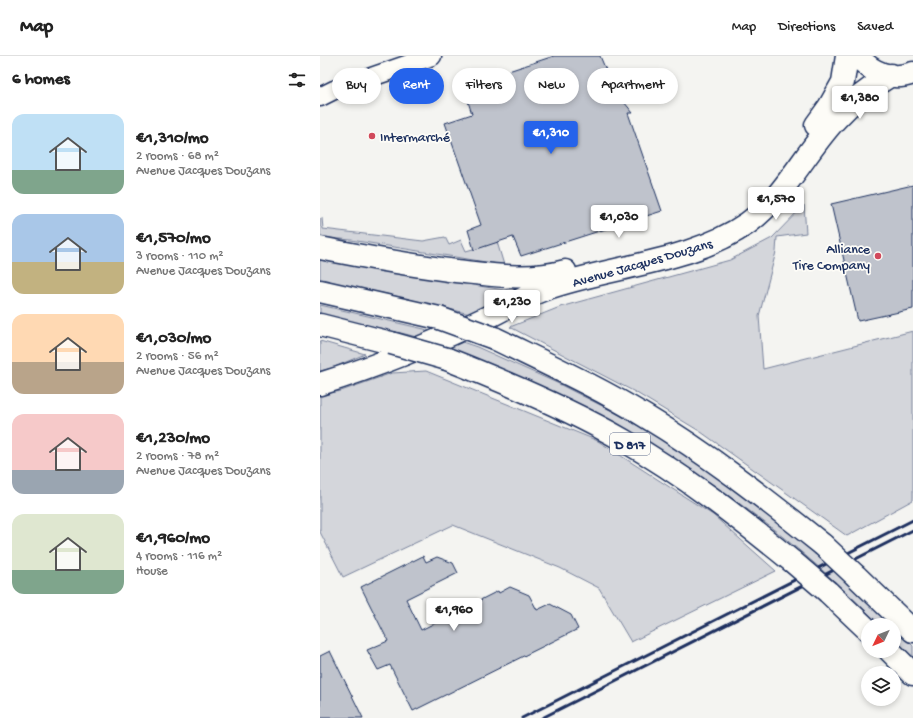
<!DOCTYPE html>
<html lang="en">
<head>
<meta charset="utf-8">
<style>
	body { margin:0; font-family:"Gochi Hand",sans-serif; background:#f2f2f2; color:#222; height:100vh; display:flex; flex-direction:column; font-size:15px; white-space:nowrap }
	* { box-sizing:border-box; margin:0 }
	p { font-size:13px; color:#767676 }
	.icon { flex:none; width:22px; height:22px; fill:none; stroke:currentColor; stroke-width:2; stroke-linecap:round; stroke-linejoin:round }
	.map { position:relative; flex:1; overflow:hidden }
	.side { display:flex; flex-direction:column; background:#fff; width:320px }
	.side>* { flex:none }
	.top-card { position:absolute; left:12px; top:12px; width:380px; height:36px; display:flex; gap:8px }
	.needle { width:26px; rotate:227deg }
	.controls { position:absolute; left:541px; top:562px; display:grid; gap:8px }
	.controls a { display:grid; place-items:center; width:40px; height:40px; border-radius:50%; background:#fff; box-shadow:0 2px 6px #0003; font-size:20px }
	.price { position:absolute; translate:-50% -34px; padding:0 9px; border-radius:4px; background:#fff; color:#222; font-size:13px; line-height:26px; filter:drop-shadow(0 1px 2px #0008) }
	.price::after { content:''; position:absolute; left:50%; top:24px; width:12px; height:9px; margin-left:-6px; background:inherit; clip-path:polygon(0 0,100% 0,50% 100%) }
	.price.on { background:#2563eb; color:#fff }
	ul { padding:0; list-style:none }
	li { display:flex; align-items:center; gap:12px; height:100px; padding:0 12px }
	li span { display:grid; place-items:center; flex:none; width:112px; height:80px; border-radius:12px; color:#555 }
	li>.icon { margin-inline-start:auto }
	span .icon { width:48px; height:48px; fill:#fffc; stroke-width:1 }
	li b { font-size:17px }
	h2 { display:flex; justify-content:space-between; align-items:center; height:48px; padding:0 12px; font-size:17px }
	.chip { padding:0 14px; border-radius:18px; background:#fff; box-shadow:0 2px 6px #0003; font-size:14px; line-height:36px }
	.chip.on { background:#2563eb; color:#fff }
	header { display:flex; align-items:center; gap:24px; box-sizing:border-box; height:56px; padding:0 20px; background:#fff; border-bottom:1px solid #e0e0e0 }
	header strong { font-size:19px }
	nav { display:flex; gap:22px; margin-inline-start:auto; font-size:14px }
	main { display:flex; flex:1; min-height:0 }
	.map>svg:first-child { display:block }
	.green { fill:#d4d6db; stroke:#78829c }
	.building { fill:#bfc3cc; stroke:#1b2f5e }
	.lines { fill:none; stroke-linecap:round; stroke-linejoin:round }
	.street-casing { stroke:#1b2f5e; stroke-width:21 }
	.secondary-casing { stroke:#1b2f5e; stroke-width:25 }
	.primary-casing { stroke:#1b2f5e; stroke-width:25 }
	.street { stroke:#fdfcf7; stroke-width:18 }
	.secondary { stroke:#fdfcf7; stroke-width:22 }
	.primary { stroke:#fdfcf7; stroke-width:22 }
	.rail { stroke:#1b2f5e; stroke-width:3 }
	.primary-bridge-casing { stroke:#1b2f5e; stroke-width:25; stroke-linecap:butt }
	.primary-bridge { stroke:#fdfcf7; stroke-width:22 }
	.poi-dot { fill:#d1495b; stroke:#fdfcf7; stroke-width:1.5 }
	.labels { text-anchor:middle; stroke-width:3.5; stroke-linejoin:round; paint-order:stroke }
	.shield { fill:#fdfcf7; stroke:#5f6c8c; stroke-width:1 }
	.shield-label { font-size:13px; font-weight:bold; fill:#1b2f5e }
	.poi-label { font-size:14px; fill:#1b2f5e; stroke:#fdfcf7; text-anchor:start }
	.street-label { font-size:14px; fill:#1b2f5e; stroke:#fdfcf7 }
</style>
</head>
<body>
<header>
<strong>Map</strong>
<nav><a>Map</a><a>Directions</a><a>Saved</a></nav>
</header>
<main>
<section class="side">
<h2>6 homes<svg class="icon" aria-label="filters" viewBox="0 0 24 24"><path d="M4 7h16M4 17h16"/><circle cx="9" cy="7" r="2"/><circle cx="15" cy="17" r="2"/></svg></h2>
<ul>
<li><span style="background:linear-gradient(#bfe0f5 70%,#7fa58c 0)"><svg class="icon" aria-label="home" viewBox="0 0 24 24"><path d="M3 11l9-7 9 7M6 9v11h12V9"/></svg></span><div><b>€1,310/mo</b><p>2 rooms · 68 m²</p><p>Avenue Jacques Douzans</p></div></li>
<li><span style="background:linear-gradient(#a9c7e8 60%,#c2b280 0)"><svg class="icon" aria-label="home" viewBox="0 0 24 24"><path d="M3 11l9-7 9 7M6 9v11h12V9"/></svg></span><div><b>€1,570/mo</b><p>3 rooms · 110 m²</p><p>Avenue Jacques Douzans</p></div></li>
<li><span style="background:linear-gradient(#ffd9b3 60%,#b9a48a 0)"><svg class="icon" aria-label="home" viewBox="0 0 24 24"><path d="M3 11l9-7 9 7M6 9v11h12V9"/></svg></span><div><b>€1,030/mo</b><p>2 rooms · 56 m²</p><p>Avenue Jacques Douzans</p></div></li>
<li><span style="background:linear-gradient(#f6c9c9 70%,#9aa5b1 0)"><svg class="icon" aria-label="home" viewBox="0 0 24 24"><path d="M3 11l9-7 9 7M6 9v11h12V9"/></svg></span><div><b>€1,230/mo</b><p>2 rooms · 78 m²</p><p>Avenue Jacques Douzans</p></div></li>
<li><span style="background:linear-gradient(#dfe7d0 70%,#7fa58c 0)"><svg class="icon" aria-label="home" viewBox="0 0 24 24"><path d="M3 11l9-7 9 7M6 9v11h12V9"/></svg></span><div><b>€1,960/mo</b><p>4 rooms · 116 m²</p><p>House</p></div></li>
</ul>
</section>
<div class="map">
<svg width="593" height="662" viewBox="0 0 593 662">
	<rect width="100%" height="100%" fill="#f4f4f1"/>
	<filter id="ink" filterUnits="userSpaceOnUse"><feTurbulence type="fractalNoise" baseFrequency=".025" numOctaves="2"/><feDisplacementMap in="SourceGraphic" scale="8" xChannelSelector="R" yChannelSelector="G"/><feConvolveMatrix kernelMatrix="1 2 1 2 8 2 1 2 1" color-interpolation-filters="sRGB"/></filter>
	<g filter="url(#ink)">
		<path class="green" d="M 484,149 L 486,177 L 457,181 L 456,196 L 439,260 L 443,313 L 593,275 L 593,444 L 527,480 L 381,376 L 315,336 L 190,271 L 240,251 L 410,204 L 452,182 Z
			M 2,162 L 3,173 L 103,185 L 125,181 L 129,189 L 141,184 L 146,195 L 177,186 L 184,209 L 31,184 L 0,181 L 0,163 Z
			M 0,204 L 184,234 L 206,230 L 154,259 L 71,239 L 0,224 Z
			M 0,249 L 104,273 L 157,291 L 237,327 L 300,359 L 364,397 L 477,479 L 573,569 L 560,569 C 455,462 331,378 193,318 C 160,304 125,288 89,279 C 60,271 30,266 0,260 Z
			M 0,285 L 45,298 L 12,312 L 0,315 Z
			M 106,315 L 278,385 L 393,459 L 456,515 L 311,586 L 279,532 L 240,512 L 133,469 L 23,521 L 0,476 L 0,339 L 21,335 L 72,317 Z
			M 574,570 L 593,590 L 593,603 L 574,583 Z"/>
		<path class="building" d="M 234,0 L 280,0 L 288,19 L 300,16 L 299,29 L 304,46 L 313,57 L 308,57 L 342,155 L 201,200 L 193,181 L 154,194 L 148,174 L 161,169 L 125,67 L 152,58 L 143,30 Z
			M 593,129 L 593,253 L 538,265 L 511,148 Z
			M 103,500 L 106,506 L 117,501 L 133,507 L 138,517 L 86,543 L 101,574 L 178,535 L 179,537 L 190,531 L 209,539 L 217,554 L 230,548 L 251,559 L 258,573 L 93,655 L 70,609 L 58,614 L 47,594 L 68,585 L 41,531 Z
			M 10,595 L 43,662 L 0,662 L 0,600 Z"/>
		<g class="lines">
			<g class="street-casing">
				<path id="street" d="M 0,41 L 14,34 L 112,0"/>
			</g>
			<g class="secondary-casing">
				<path id="secondary" d="M 538,0 C 551,17 572,25 593,17
					M 496,69 L 509,51 L 523,26 L 527,0
					M 0,192 C 45,201 90,209 136,215 C 173,219 209,225 245,215
					M 0,328 C 58,310 114,287 168,261 C 187,252 205,240 225,233 C 289,210 371,207 428,167 C 465,140 485,96 516,63 C 532,45 551,31 571,19"/>
			</g>
			<g class="primary-casing">
				<path id="primary" d="M 0,235 L 119,262
					M 0,269 L 71,287
					M 174,282 C 225,307 276,330 325,360 C 388,398 446,443 503,489
					M 127,303 C 188,327 247,352 303,384 C 364,419 419,462 473,506
					M 536,520 L 593,575
					M 508,536 L 548,574
					M 570,595 L 593,618"/>
			</g>
			<use href="#street" class="street"/>
			<use href="#secondary" class="secondary"/>
			<use href="#primary" class="primary"/>
			<path class="rail" d="M 202,662 L 593,464
				M 222,662 L 593,474"/>
			<g class="primary-bridge-casing">
				<path id="primary-bridge" d="M 119,262 L 174,282
					M 71,287 L 127,303
					M 503,489 L 536,520
					M 473,506 L 508,536"/>
			</g>
			<use href="#primary-bridge" class="primary-bridge"/>
		</g>
	</g>
	<g class="poi-dot">
		<circle cx="52" cy="80" r="4"/>
		<circle cx="558" cy="200" r="4"/>
	</g>
	<g class="labels">
		<rect class="shield" x="290" y="377" width="40" height="22" rx="3"/>
		<g class="shield-label">
			<text x="310" y="393">D 817</text>
		</g>
		<g class="poi-label">
			<text x="60" y="85">Intermarché</text>
			<text x="550" y="197" text-anchor="end">Alliance<tspan x="550" dy="16">Tire Company</tspan></text>
		</g>
		<g class="street-label">
			<text transform="translate(322 206) rotate(-16)" y="5">Avenue Jacques Douzans</text>
		</g>
	</g>
</svg>
<div class="controls">
<a><svg class="needle" viewBox="-14 -14 28 28"><path d="M0-13l5 13h-10z" fill="#e53935"/><path d="M0 13l5-13h-10z" fill="#767676"/></svg></a>
<a><svg class="icon" aria-label="layers" viewBox="0 0 24 24"><path d="M12 4l9 5-9 5-9-5zM3 14l9 5 9-5"/></svg></a>
</div>
<b class="price" style="left:540px;top:64px">€1,380</b>
<b class="price on" style="left:231px;top:99px">€1,310</b>
<b class="price" style="left:456px;top:165px">€1,570</b>
<b class="price" style="left:299px;top:183px">€1,030</b>
<b class="price" style="left:192px;top:268px">€1,230</b>
<b class="price" style="left:134px;top:576px">€1,960</b>
<div class="top-card">
<a class="chip">Buy</a>
<a class="chip on">Rent</a>
<a class="chip">Filters</a>
<a class="chip">New</a>
<a class="chip">Apartment</a>
</div>
</div>
</main>
</body>
</html>
